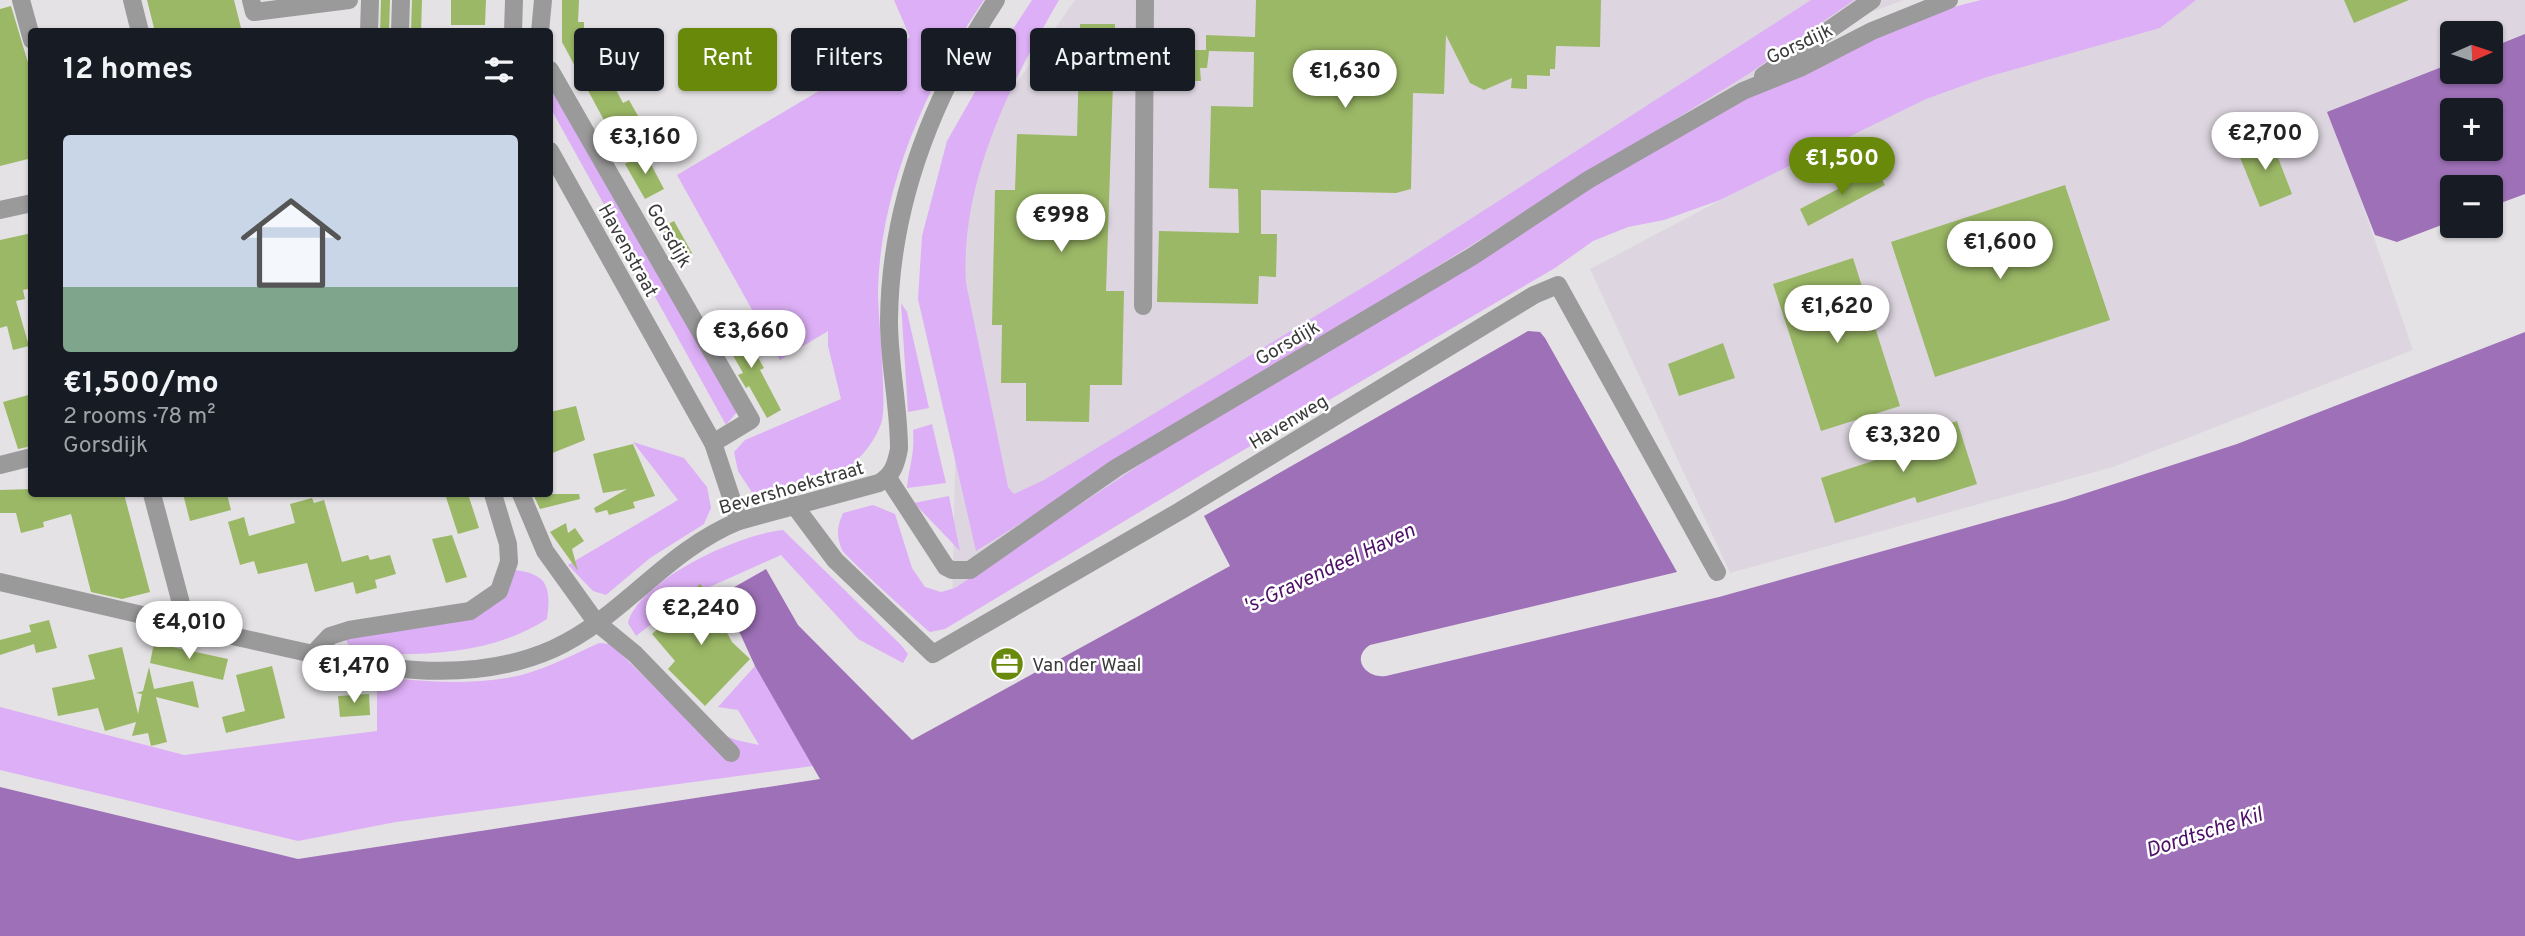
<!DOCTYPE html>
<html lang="en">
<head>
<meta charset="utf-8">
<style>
	body { margin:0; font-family:Overpass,sans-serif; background:#242831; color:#f1f3f6; height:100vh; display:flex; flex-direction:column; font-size:26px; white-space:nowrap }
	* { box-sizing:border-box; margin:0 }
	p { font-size:23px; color:#9ea1a6 }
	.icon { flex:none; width:38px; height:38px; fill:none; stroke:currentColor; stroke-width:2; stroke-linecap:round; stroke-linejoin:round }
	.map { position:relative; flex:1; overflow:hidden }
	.side { position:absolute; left:28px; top:28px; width:525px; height:469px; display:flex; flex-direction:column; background:#171b24; border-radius:7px; box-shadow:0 2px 5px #0004 }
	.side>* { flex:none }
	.hud { position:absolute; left:574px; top:28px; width:665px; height:63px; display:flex; gap:14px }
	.needle { width:46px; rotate:87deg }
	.controls { position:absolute; left:2440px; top:21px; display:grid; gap:14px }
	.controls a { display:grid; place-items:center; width:63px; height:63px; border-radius:7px; background:#171b24; box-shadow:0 2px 5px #0004; font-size:35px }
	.price { position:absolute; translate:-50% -60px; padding:0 16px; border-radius:24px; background:#fff; color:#222; font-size:23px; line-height:46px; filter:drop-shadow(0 2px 4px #0008) }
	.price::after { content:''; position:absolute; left:50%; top:42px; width:21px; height:16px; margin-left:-10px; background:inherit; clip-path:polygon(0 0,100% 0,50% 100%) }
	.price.current { background:#68890a; color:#fff }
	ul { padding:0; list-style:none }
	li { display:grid; align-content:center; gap:14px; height:371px; padding:0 35px }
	li span { display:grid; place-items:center; height:217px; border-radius:7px; color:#555 }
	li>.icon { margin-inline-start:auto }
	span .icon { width:126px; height:126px; fill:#fffc; stroke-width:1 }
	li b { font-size:30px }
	h2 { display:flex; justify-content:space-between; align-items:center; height:84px; padding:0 35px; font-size:30px }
	.pill { padding:0 24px; border-radius:7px; background:#171b24; box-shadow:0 2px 5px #0004; font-size:24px; line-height:63px }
	.pill.current { background:#68890a; color:#fff }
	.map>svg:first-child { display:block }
	.built { fill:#ddd6e0 }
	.green { fill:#ddaff6 }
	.water { fill:#9e70b7; fill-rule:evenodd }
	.building { fill:#9bb866 }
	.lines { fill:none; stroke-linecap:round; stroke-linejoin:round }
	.minor { stroke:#9b9a9b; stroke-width:18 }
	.tertiary { stroke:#9b9a9b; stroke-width:18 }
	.labels { text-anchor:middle; stroke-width:5; stroke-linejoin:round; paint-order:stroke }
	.street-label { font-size:19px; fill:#3b3a3b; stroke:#fff }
	.poi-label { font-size:19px; fill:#3b3a3b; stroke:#fff; text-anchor:start }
	.water-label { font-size:21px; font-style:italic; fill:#4e1067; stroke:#fff }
</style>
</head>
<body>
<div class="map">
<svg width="2525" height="936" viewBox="0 0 2525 936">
	<rect width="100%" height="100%" fill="#e4e2e5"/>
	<path class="built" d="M 1075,0 L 1904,0 L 1863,15 L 952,617 L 961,162 Z
		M 2191,0 L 2525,0 L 2525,47 L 2490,60 L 2490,33 L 2452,33 L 2452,72 L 2333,120 L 2413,350 L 2113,467 L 1730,573 L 1590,269 L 1994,56 Z"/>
	<path class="green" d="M 894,0 L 984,0 C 927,84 880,188 878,292 C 878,318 888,408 881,424 C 861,476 806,495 755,497 L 738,471 L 734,452 L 745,440 L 841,399 L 828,346 L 828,331 L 780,360 L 677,175 L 910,37 Z
		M 1032,0 L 1059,0 C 1010,84 960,183 966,283 L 1008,487 L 1014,494 L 1044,480 L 1385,274 L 1811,0 L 1854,0 L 1750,73 L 976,551 L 918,299 L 922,236 L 947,141 L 996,55 Z
		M 1981,0 L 2196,0 L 2160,28 L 1987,77 L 1926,99 L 1720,200 L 1664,220 L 1628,227 L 1593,241 L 1555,268 L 1206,472 L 945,629 L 930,632 C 922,626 845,556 842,550 C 836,536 837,526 843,513 L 873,505 L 895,514 L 912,568 L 925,587 L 941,592 L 955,588 L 1180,438 L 1725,103 L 1938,11 Z
		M 550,65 L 737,412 L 726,425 L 550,107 Z
		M 901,303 L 907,312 L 929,408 L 908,412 Z
		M 932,424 L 946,483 L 907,488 C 909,465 915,455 913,430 Z
		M 633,442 L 684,458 L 707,487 L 711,508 L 704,524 L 650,558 L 606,595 L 593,591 L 568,565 L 678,500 Z
		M 949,496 L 960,551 L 914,503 Z
		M 783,530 L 901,645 L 908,654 L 903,663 L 858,639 L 781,555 L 685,598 L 636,636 L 628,623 C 640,579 740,534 783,530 Z
		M 515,570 C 549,574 551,589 547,619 C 490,656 420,656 353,653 L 346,640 L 360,631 L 418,621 L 509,589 Z
		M 599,643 L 611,644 L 687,719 L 736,740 L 759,745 L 738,710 L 718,707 L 755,666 L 813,766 L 396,822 L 298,841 L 0,770 L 0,707 L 184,755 L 377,731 L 377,676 C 420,682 465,685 507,678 C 539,673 570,656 599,643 Z"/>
	<path class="water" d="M 2525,34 L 2525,194 L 2490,207 L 2490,187 L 2452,187 L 2452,221 L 2397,242 L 2375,235 L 2327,112 L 2452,63 L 2452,72 L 2490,72 L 2490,48 ZM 2452,110 L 2490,110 L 2490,149 L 2452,149 Z
		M 1528,331 L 1540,332 L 1545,338 L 1677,572 L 1370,645 C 1350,658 1366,679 1386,676 L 1719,597 L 2065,500 L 2237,444 L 2525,332 L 2525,936 L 0,936 L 0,787 L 298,859 L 820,779 L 755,666 L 722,594 L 766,569 L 798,625 L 912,740 L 1230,566 L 1204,516 Z"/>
	<path class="building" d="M 147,0 L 234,0 L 242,32 L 155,32 Z
		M 381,0 L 390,0 L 389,32 L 380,32 Z
		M 412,0 L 422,0 L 421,32 L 411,32 Z
		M 451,0 L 486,0 L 485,25 L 451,25 Z
		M 562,0 L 579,0 L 578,22 L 584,22 L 584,41 L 604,75 L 607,73 L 623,103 L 629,100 L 638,116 L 614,132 L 606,124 L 562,42 Z
		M 1256,0 L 1601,0 L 1600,47 L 1556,46 L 1555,69 L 1550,69 L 1550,76 L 1527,75 L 1527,89 L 1511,88 L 1512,78 L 1484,90 L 1470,83 L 1446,35 L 1444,94 L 1413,93 L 1411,189 L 1396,193 L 1261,190 L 1261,234 L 1277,234 L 1276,277 L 1259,276 L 1258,304 L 1157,302 L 1159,231 L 1239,233 L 1238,189 L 1209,188 L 1211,106 L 1253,107 L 1254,52 L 1209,51 L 1207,68 L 1200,68 L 1201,81 L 1178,81 L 1178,58 L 1182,58 L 1182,50 L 1206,50 L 1206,35 L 1255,37 Z
		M 2344,0 L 2409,0 L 2354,23 Z
		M 11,6 L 32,76 L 32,158 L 0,166 L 0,9 Z
		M 1080,24 L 1115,24 L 1106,291 L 1124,291 L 1122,385 L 1090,385 L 1089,422 L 1026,421 L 1026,383 L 1001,383 L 1002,325 L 992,325 L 995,190 L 1015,190 L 1017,134 L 1077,136 Z
		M 2270,137 L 2292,194 L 2260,207 L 2237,150 Z
		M 645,153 L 664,189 L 645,199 L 625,164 Z
		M 1876,169 L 1885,185 L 1808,226 L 1800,209 Z
		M 2065,185 L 2110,320 L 1935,377 L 1891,242 Z
		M 674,221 L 692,253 L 679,261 L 661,228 Z
		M 32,233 L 32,288 L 23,290 L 25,299 L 16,301 L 29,346 L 13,350 L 7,326 L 0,328 L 0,240 Z
		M 1853,258 L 1900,406 L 1821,431 L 1773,284 Z
		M 740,326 L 764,368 L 760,370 L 781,410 L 767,418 L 749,386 L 746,388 L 738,375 L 743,373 L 722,336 Z
		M 1723,343 L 1735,378 L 1679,396 L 1668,364 Z
		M 32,394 L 32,446 L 18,449 L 3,402 Z
		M 576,406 L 585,440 L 550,454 L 550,412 Z
		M 1957,421 L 1977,484 L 1917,503 L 1915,497 L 1835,523 L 1821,478 L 1900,452 L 1896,441 Z
		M 633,444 L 655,496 L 633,502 L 635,508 L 609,515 L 607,510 L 596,513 L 594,508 L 627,489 L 603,493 L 593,454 Z
		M 32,489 L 32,494 L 124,494 L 150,592 L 122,599 L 91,592 L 71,514 L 43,522 L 44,527 L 21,533 L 16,513 L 0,513 L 0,490 Z
		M 183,494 L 227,494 L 231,510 L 190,521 Z
		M 445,494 L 468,494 L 479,528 L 458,534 Z
		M 533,494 L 579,494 L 580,499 L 540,509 Z
		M 312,498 L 314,503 L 324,500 L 342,562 L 368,555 L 370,560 L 390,555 L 396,574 L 375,580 L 377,588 L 356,594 L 353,582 L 315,592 L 307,563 L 258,574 L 254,561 L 240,565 L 228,522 L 244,517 L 249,536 L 295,523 L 290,504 Z
		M 566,523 L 568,533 L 575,528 L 584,541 L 572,549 L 578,571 L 550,532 Z
		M 452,535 L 467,577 L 446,583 L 432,539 Z
		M 700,584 L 717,602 L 712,607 L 727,624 L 724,627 L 732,642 L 750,659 L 705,706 L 668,669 L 675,661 L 652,634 L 686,604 L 682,600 Z
		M 49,620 L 57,648 L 36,653 L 34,644 L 0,655 L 0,640 L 31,632 L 29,625 Z
		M 154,643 L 228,659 L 223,680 L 150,663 Z
		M 122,647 L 138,714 L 142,694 L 136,693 L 143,691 L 149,667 L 154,689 L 193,681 L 199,708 L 156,697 L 167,742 L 151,746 L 148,733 L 132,736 L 136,722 L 105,731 L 98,708 L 58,716 L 52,688 L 95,679 L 88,655 Z
		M 272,666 L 285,718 L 226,733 L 222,717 L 245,711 L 236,675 Z
		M 369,694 L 370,715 L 340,717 L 338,696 Z"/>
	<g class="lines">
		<path class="minor" d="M 21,0 L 32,40
			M 132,0 L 140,32
			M 251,0 L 254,12 L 349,0
			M 369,32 L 370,0
			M 400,32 L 401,0
			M 540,32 L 543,0
			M 550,70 L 751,420 L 713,443
			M 1763,76 L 1872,0
			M 0,210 L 32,203
			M 1143,306 L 1145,0
			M 0,465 L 32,457
			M 888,478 L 946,567 L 952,570 L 970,570 L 1116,468 L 1473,256 L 1588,180 L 1743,91 L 1800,68 L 1872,31 L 1949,0
			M 152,494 L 187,626
			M 521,494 L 545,551 L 596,622 L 635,654 L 731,753
			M 794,505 L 835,560 L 933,654 L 1180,511 L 1534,295 L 1558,285 L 1717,572
			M 0,582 C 79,601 158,619 237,637 C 340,659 451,694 553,649 C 622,618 665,551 739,521
			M 314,653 L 330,636 L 349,630 L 470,611 L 499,591 L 509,562 L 508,544 L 493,494"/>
		<path class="tertiary" d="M 513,32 L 514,0
			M 550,151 L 713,443 L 739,521 L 879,483 C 893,475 896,464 899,449 C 899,406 889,364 889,321 C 890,204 933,96 996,0"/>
	</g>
	<defs>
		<g id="office-disc" transform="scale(1.75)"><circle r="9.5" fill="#68890a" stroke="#fff"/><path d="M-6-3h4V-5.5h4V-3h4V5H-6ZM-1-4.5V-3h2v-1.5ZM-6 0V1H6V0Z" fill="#fff"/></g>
	</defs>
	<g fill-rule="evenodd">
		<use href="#office-disc" x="1007" y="664"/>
	</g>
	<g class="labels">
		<g class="street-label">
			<text transform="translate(1799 43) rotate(-25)" y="7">Gorsdijk</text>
			<text transform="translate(670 235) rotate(60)" y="7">Gorsdijk</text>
			<text transform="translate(629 250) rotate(61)" y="7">Havenstraat</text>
			<text transform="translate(1287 342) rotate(-30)" y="7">Gorsdijk</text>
			<text transform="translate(1288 421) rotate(-31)" y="7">Havenweg</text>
			<text transform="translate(791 487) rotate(-16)" y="7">Bevershoekstraat</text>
		</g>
		<g class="poi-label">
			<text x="1032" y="671">Van der Waal</text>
		</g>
		<g class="water-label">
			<text transform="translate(1329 568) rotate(-25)" y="7">'s-Gravendeel Haven</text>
			<text transform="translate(2204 832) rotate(-18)" y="7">Dordtsche Kil</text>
		</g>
	</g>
</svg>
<div class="controls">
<a><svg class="needle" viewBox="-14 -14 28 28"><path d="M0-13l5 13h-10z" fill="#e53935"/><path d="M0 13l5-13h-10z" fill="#9ea1a6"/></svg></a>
<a>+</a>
<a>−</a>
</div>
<b class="price" style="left:1345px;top:110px">€1,630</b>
<b class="price" style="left:2265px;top:172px">€2,700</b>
<b class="price" style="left:645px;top:176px">€3,160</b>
<b class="price current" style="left:1842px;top:197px">€1,500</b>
<b class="price" style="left:1061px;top:254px">€998</b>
<b class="price" style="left:2000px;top:281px">€1,600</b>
<b class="price" style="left:1837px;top:345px">€1,620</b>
<b class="price" style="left:751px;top:370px">€3,660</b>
<b class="price" style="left:1903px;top:474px">€3,320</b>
<b class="price" style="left:701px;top:647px">€2,240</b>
<b class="price" style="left:189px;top:661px">€4,010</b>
<b class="price" style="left:354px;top:705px">€1,470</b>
<div class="hud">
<a class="pill">Buy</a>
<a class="pill current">Rent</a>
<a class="pill">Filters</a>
<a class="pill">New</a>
<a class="pill">Apartment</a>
</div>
<section class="side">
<h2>12 homes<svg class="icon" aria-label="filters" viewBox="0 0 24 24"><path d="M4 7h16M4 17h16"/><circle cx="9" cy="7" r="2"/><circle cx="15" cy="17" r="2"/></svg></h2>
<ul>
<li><span style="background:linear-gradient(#c9d6e8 70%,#7fa58c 0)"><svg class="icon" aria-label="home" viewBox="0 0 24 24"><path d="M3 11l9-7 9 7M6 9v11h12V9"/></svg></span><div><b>€1,500/mo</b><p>2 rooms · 78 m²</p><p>Gorsdijk</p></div></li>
</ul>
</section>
</div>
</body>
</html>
